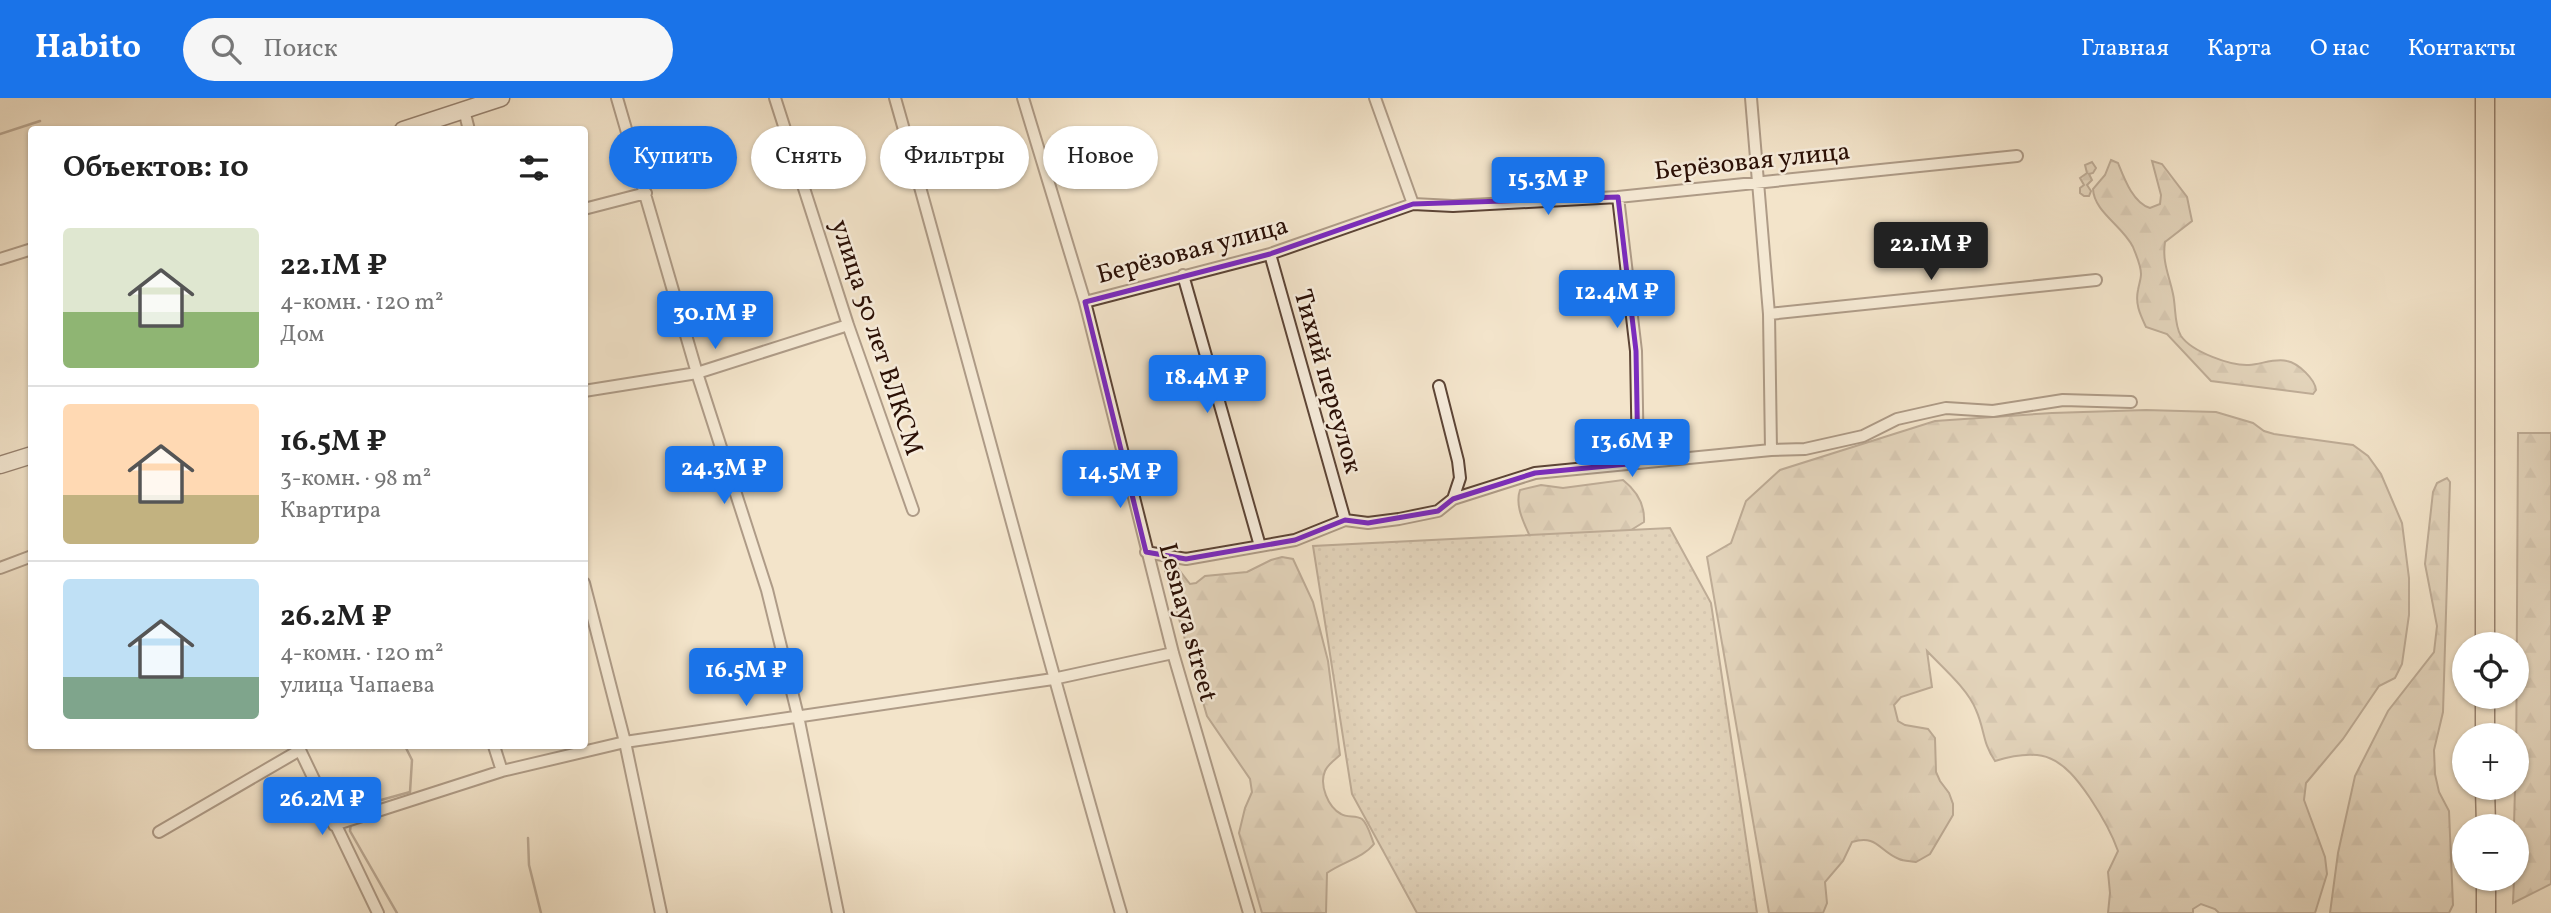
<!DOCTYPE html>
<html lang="ru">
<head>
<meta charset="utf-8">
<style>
	body { margin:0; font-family:Vollkorn,serif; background:#f6f6f6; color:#222; height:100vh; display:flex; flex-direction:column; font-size:26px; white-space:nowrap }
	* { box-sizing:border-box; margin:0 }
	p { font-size:23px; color:#767676 }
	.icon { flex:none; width:38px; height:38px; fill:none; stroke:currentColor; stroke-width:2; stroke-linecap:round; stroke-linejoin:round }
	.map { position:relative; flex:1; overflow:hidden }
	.details { position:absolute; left:28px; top:28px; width:560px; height:623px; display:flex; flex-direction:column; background:#fff; border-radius:7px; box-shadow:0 2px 5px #0004 }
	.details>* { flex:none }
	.hud { position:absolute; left:609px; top:28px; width:665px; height:63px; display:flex; gap:14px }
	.tools { position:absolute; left:2452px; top:534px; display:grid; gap:14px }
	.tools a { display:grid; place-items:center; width:77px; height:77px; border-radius:50%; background:#fff; box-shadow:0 2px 5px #0004; font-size:35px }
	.price { position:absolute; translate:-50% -60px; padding:0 16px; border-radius:7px; background:#1a73e8; color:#fff; font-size:23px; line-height:46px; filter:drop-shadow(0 2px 4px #0008) }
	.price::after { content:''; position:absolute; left:50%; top:42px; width:21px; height:16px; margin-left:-10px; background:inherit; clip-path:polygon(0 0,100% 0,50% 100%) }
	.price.selected { background:#222; color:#fff }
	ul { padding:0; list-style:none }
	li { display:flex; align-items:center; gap:21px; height:175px; padding:0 35px }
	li+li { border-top:2px solid #e0e0e0 }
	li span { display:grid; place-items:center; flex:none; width:196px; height:140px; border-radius:7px; color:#555 }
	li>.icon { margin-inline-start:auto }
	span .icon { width:84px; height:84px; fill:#fffc; stroke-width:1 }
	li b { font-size:30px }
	h2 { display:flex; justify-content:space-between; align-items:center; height:84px; padding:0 35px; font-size:30px }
	.pill { padding:0 24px; border-radius:32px; background:#fff; box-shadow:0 2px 5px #0004; font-size:24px; line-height:63px }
	.pill.selected { background:#1a73e8; color:#fff }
	header { display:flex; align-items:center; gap:42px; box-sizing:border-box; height:98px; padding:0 35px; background:#1a73e8; color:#fff }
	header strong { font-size:33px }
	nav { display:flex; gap:38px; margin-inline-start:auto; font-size:24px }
	.search { width:490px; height:63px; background:#f6f6f6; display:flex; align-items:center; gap:18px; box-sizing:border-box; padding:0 24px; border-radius:38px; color:#767676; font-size:26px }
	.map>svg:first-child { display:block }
	.forest { fill:url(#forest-firs); stroke:#7e6857; stroke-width:2 }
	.garden { fill:url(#garden-dots); stroke:#7e6857; stroke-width:2 }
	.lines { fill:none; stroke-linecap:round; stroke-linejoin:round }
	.stream { stroke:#7a6454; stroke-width:2.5 }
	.street-casing { stroke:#5c4436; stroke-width:14 }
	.secondary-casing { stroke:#2a0f05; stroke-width:19 }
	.primary-casing { stroke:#2a0f05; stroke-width:21 }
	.street { stroke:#f7eddd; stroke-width:10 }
	.secondary { stroke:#f7eddd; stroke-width:16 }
	.primary { stroke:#f3e4cb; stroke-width:18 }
	.marked { fill:none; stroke:#7b2cbf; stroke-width:5; stroke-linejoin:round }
	.labels { text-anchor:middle; stroke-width:5; stroke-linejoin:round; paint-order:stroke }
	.street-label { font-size:26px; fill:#2a0f05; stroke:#f7eddd }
</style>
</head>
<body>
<header>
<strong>Habito</strong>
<div class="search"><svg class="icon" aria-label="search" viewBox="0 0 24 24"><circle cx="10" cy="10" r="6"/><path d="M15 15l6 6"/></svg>Поиск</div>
<nav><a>Главная</a><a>Карта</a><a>О нас</a><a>Контакты</a></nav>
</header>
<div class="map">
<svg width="2551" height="815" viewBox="0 0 2551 815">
	<defs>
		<pattern id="forest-firs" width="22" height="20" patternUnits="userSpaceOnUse" patternTransform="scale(1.75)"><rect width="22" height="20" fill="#d1c0a9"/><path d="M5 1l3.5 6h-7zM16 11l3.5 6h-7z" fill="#b4a490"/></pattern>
		<pattern id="garden-dots" width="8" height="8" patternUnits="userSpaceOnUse" patternTransform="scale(1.75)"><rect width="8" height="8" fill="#d1c0a9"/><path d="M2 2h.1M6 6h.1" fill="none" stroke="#b4a490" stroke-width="1.8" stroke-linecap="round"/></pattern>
	</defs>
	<rect width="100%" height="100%" fill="#f3e4cb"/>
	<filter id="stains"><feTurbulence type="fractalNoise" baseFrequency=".00286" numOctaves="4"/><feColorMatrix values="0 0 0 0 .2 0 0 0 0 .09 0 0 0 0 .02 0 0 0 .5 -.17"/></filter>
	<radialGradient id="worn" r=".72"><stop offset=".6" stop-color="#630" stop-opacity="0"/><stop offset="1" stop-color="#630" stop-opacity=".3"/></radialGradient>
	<path class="forest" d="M 2111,62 L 2118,65 C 2124,80 2133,105 2150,110 L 2160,106 L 2161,97 L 2152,63 L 2162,66 L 2187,99 L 2192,123 L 2165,144 C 2162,164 2169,177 2173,196 C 2176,209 2174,227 2181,238 C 2192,254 2231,268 2249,267 C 2262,266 2275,260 2287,263 C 2298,265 2315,281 2316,292 L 2313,296 L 2211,283 L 2167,236 L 2146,229 C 2140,216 2135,206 2138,192 C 2139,186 2141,181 2141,176 C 2141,167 2136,157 2133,149 C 2123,128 2094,114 2093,91 L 2105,77 Z
		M 2092,64 L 2096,70 L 2093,75 L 2089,76 L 2092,82 L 2087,87 L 2091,93 L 2089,98 L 2084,98 L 2080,95 L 2080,90 L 2084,87 L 2080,80 L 2087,75 L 2085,67 Z
		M 2146,312 L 2216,314 L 2253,325 L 2264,333 L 2274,336 L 2353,347 L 2368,358 L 2381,376 L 2402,425 L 2409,480 L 2409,517 L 2402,566 L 2395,580 L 2379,588 L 2343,641 L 2306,685 L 2304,702 L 2325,759 L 2327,776 L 2315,815 L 2219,815 L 2215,811 L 2201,806 L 2193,811 L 2193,815 L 2108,815 L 2110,795 L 2108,774 L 2118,753 C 2111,733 2102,718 2090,700 C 2062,659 2044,648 1995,663 C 1982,644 1985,632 1976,612 C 1968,591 1942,569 1927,553 L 1932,589 L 1901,599 L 1894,607 L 1898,623 L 1905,627 L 1928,631 L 1935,640 L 1936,674 L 1940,683 L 1949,695 L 1953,706 L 1953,717 L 1930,756 L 1916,764 C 1911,763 1903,763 1899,761 C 1879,753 1877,736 1852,744 L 1843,763 L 1825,784 L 1827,805 L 1823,815 L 1769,815 L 1707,459 L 1731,445 L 1746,403 L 1780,372 L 1935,323 L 2052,315 Z
		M 2518,335 L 2551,335 L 2551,786 L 2513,805 L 2514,781 L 2516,780 L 2516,728 L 2514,728 L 2515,690 L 2516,690 Z
		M 2447,380 L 2450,384 L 2443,614 L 2434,652 L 2435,676 L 2439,694 L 2449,713 L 2453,807 L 2449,815 L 2330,815 L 2338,755 L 2355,678 L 2388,613 L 2434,554 L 2437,528 L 2425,466 L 2433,394 L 2437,385 Z
		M 1623,382 C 1637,393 1645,407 1644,424 L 1618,440 L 1533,445 C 1526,429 1514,409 1520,392 L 1541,387 L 1563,390 Z
		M 1282,459 L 1293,461 L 1313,504 L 1328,563 L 1340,657 C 1335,662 1328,666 1325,673 C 1319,687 1328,709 1341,716 C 1347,720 1356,717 1362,721 C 1368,726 1371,739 1374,746 C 1363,760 1342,764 1327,775 L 1326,815 L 1262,815 L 1239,735 L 1245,710 L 1252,694 L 1250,681 L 1207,618 L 1165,472 L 1166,467 L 1170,464 L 1176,468 L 1190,486 L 1196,485 L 1205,478 L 1247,474 L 1271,462 Z"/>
	<path class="garden" d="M 1670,430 L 1711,505 L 1757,815 L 1417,815 L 1352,696 L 1313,448 Z"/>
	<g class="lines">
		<path class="stream" d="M 0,36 L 40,23
			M 351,718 L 352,710 L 410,694 L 412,662 L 405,648
			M 351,724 L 350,733 L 397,815
			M 528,740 L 529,767 L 541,815"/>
		<g class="street-casing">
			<path id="street" d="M 617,0 L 697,275 L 767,492 L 798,618 L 838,815
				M 775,0 L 848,227 L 913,412
				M 895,0 C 972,271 1042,544 1121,815
				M 1023,0 L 1085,204 L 1173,555 L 1249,815
				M 1375,0 L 1413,106
				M 1751,0 L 1769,216 L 1771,352
				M 464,12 L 469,32
				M 1618,99 L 1636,253 L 1638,365
				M 584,111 L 646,95
				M 1270,156 L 1345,422
				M 0,161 L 32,151
				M 1183,177 L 1260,448
				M 1085,204 L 1270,156 L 1413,106 L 1453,108 L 1618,99 L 2017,58
				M 1769,216 L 2096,182
				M 1439,288 L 1458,363 L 1460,380 L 1453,401
				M 584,293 L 697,275 L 848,227
				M 1146,454 L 1186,461 L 1295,442 L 1345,422 L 1368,425 L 1399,421 L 1438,413 L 1453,401 L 1535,375 L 1771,352 L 1805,351 L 1863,338 L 1897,321 L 1946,310 L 1993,313 L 2063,302 L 2131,304
				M 0,470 L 32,458
				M 584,485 L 625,644 L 661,815
				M 298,648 L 378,815
				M 494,648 L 502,673
				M 334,727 L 502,673 L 625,644 L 1053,581 L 1173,555
				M 159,734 L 300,652"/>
		</g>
		<g class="secondary-casing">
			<path id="secondary" d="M 403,32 L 501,0
				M 0,367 L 32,357"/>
		</g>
		<g class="primary-casing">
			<path id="primary" d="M 2485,0 L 2485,546
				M 2485,598 L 2485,637
				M 2485,690 L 2486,728
				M 2486,780 L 2486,815"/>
		</g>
		<use href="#street" class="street"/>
		<use href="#secondary" class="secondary"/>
		<use href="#primary" class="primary"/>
	</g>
	<path d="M0 0H2551V815H0ZM 1618,99 L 1636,253 L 1638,365 L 1535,375 L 1453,401 L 1438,413 L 1368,425 L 1345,422 L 1295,442 L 1186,461 L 1146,454 L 1085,204 L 1270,156 L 1413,106 Z" fill="#f3e4cb" fill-opacity=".55" fill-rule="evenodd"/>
	<path class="marked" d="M 1618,99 L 1636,253 L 1638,365 L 1535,375 L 1453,401 L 1438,413 L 1368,425 L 1345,422 L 1295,442 L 1186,461 L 1146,454 L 1085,204 L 1270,156 L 1413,106 Z"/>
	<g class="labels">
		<g class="street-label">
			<text transform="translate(1752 62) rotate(-6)" y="9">Берёзовая улица</text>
			<text transform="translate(1192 151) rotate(-15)" y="9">Берёзовая улица</text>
			<text transform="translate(878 239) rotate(72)" y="9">улица 50 лет ВЛКСМ</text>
			<text transform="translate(1329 283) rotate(74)" y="9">Тихий переулок</text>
			<text transform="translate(1189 524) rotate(75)" y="9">Lesnaya street</text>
		</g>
	</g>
	<rect width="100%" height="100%" filter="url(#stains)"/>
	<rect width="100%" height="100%" fill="url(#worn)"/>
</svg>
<div class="tools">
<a><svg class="icon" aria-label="locate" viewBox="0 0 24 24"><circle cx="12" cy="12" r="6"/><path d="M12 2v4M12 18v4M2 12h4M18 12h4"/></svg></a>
<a>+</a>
<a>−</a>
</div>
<b class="price" style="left:1548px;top:119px">15.3M ₽</b>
<b class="price selected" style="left:1931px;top:184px">22.1M ₽</b>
<b class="price" style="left:1617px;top:232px">12.4M ₽</b>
<b class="price" style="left:715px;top:253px">30.1M ₽</b>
<b class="price" style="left:1207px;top:317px">18.4M ₽</b>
<b class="price" style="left:1632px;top:381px">13.6M ₽</b>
<b class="price" style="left:724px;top:408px">24.3M ₽</b>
<b class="price" style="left:1120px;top:412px">14.5M ₽</b>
<b class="price" style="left:746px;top:610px">16.5M ₽</b>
<b class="price" style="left:322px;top:739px">26.2M ₽</b>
<div class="hud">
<a class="pill selected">Купить</a>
<a class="pill">Снять</a>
<a class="pill">Фильтры</a>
<a class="pill">Новое</a>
</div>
<section class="details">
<h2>Объектов: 10<svg class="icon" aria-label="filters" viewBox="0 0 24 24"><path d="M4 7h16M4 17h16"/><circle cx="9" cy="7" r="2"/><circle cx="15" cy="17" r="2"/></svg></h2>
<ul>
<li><span style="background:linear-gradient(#dfe7d0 60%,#8fb573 0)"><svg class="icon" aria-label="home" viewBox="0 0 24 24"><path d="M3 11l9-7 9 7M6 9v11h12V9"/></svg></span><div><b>22.1M ₽</b><p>4-комн. · 120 m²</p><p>Дом</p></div></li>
<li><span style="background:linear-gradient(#ffd9b3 65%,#c2b280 0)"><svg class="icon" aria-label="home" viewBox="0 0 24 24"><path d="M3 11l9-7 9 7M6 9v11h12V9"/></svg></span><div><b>16.5M ₽</b><p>3-комн. · 98 m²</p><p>Квартира</p></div></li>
<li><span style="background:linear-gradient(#bfe0f5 70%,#7fa58c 0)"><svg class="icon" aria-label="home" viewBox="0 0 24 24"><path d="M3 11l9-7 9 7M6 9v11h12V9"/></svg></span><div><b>26.2M ₽</b><p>4-комн. · 120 m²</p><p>улица Чапаева</p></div></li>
</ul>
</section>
</div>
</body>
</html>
